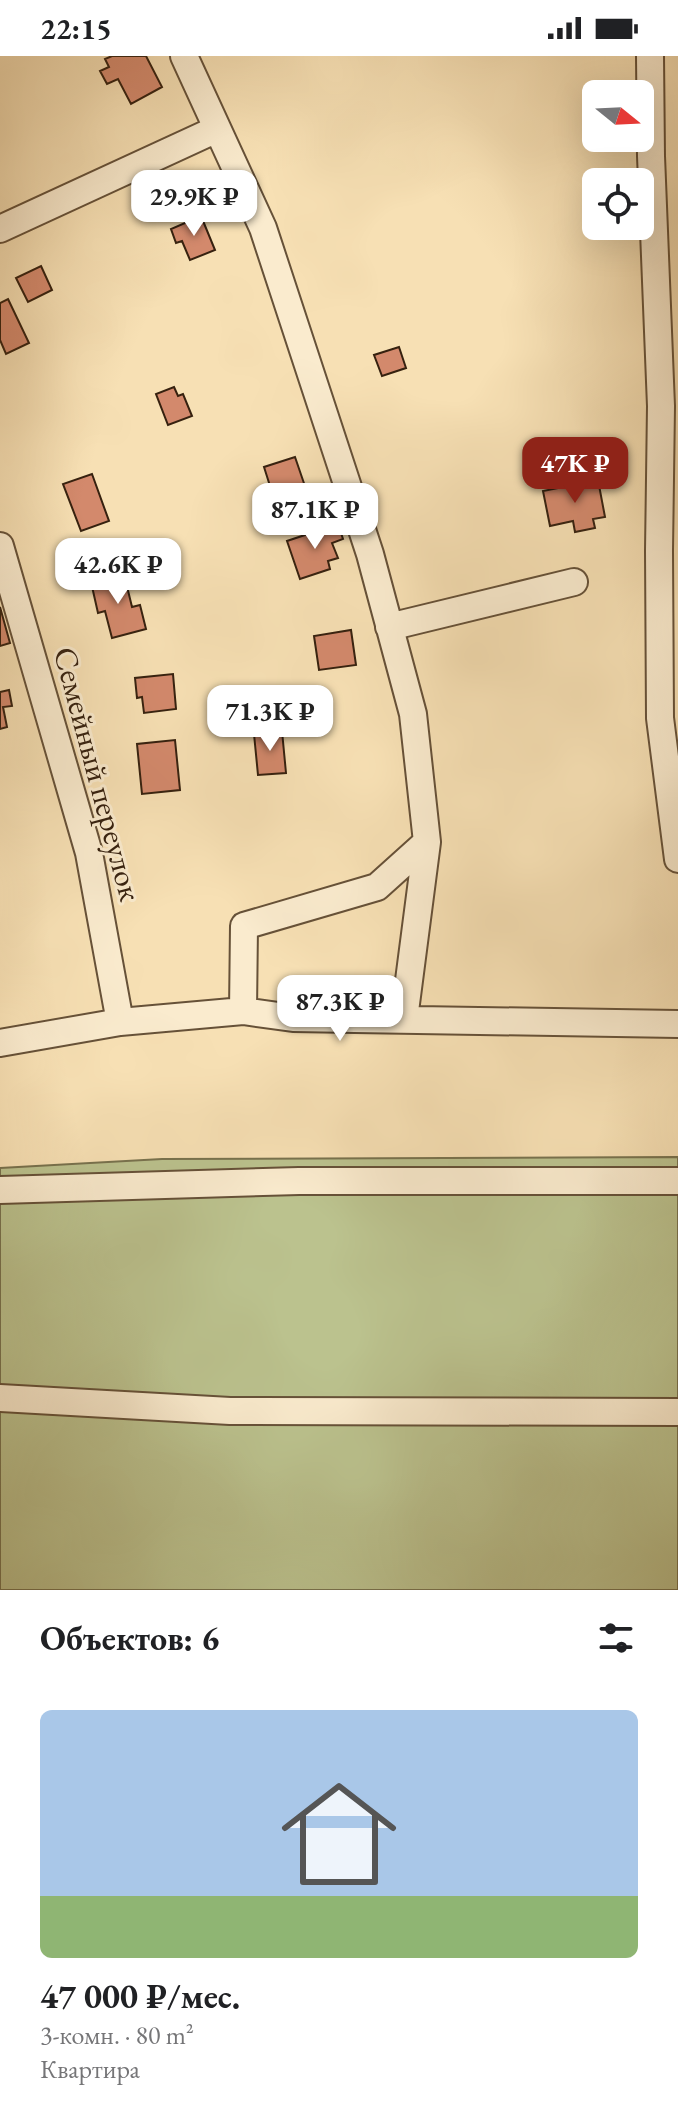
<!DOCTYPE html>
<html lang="ru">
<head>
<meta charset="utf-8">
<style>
	body { margin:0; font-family:"EB Garamond",serif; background:#f6f6f6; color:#202124; height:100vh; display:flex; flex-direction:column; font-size:30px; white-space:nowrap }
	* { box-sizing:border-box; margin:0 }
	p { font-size:26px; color:#757577 }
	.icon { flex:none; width:44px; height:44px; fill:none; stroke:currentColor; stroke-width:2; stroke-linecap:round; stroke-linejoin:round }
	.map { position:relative; height:1534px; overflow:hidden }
	.drawer { display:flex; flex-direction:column; background:#fff; flex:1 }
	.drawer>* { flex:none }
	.needle { width:52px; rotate:108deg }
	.fabs { position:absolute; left:582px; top:24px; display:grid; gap:16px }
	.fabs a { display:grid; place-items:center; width:72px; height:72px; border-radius:12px; background:#fff; box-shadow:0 8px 32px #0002; font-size:40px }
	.price { position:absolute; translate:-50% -68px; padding:0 18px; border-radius:16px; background:#fff; color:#222; font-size:26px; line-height:52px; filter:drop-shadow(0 2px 4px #0008) }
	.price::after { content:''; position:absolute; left:50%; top:48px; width:24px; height:18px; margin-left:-12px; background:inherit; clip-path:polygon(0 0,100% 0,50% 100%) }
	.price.selected { background:#8f2418; color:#fff }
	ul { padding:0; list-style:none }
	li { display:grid; align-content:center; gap:16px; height:424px; padding:0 40px }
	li+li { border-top:2px solid #e0e0e0 }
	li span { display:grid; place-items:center; height:248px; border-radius:12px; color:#555 }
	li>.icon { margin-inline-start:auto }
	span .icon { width:144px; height:144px; fill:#fffc; stroke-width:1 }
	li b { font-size:34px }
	h2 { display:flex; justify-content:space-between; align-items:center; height:96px; padding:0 40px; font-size:34px }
	.status { display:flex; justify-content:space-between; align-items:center; height:56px; padding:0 40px; background:#fff; direction:ltr }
	.status svg { height:22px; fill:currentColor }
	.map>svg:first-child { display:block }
	.green { fill:#bbc28e; stroke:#78724e; stroke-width:2 }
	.building { fill:#d3896c; stroke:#36210f; stroke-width:2 }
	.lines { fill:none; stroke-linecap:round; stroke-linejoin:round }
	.minor-casing { stroke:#665138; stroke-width:30 }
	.minor { stroke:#faebce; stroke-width:26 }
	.labels { text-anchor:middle; stroke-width:6; stroke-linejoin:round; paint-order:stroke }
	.street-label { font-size:32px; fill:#36210f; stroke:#faebce }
</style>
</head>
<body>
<div class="status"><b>22:15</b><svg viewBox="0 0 49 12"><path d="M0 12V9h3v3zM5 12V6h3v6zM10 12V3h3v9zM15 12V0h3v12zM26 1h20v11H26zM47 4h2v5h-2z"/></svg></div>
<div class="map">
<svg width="678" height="1534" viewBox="0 0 678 1534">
	<rect width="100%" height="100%" fill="#f7e0b4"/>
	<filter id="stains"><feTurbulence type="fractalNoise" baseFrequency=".0025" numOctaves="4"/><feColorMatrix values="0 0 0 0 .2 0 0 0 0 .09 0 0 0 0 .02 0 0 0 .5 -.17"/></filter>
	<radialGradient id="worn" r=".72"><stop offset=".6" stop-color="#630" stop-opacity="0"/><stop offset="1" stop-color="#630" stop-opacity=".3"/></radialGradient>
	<path class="green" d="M 678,1101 L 678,1534 L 0,1534 L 0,1112 L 162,1103 Z"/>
	<path class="building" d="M 112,0 L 146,0 L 162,31 L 131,48 L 118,23 L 107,28 L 100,15 L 109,11 L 105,3 Z
		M 201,160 L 215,194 L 190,204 L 182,185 L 176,187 L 171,173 Z
		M 41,210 L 52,234 L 28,246 L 16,222 Z
		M 8,243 L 29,287 L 6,298 L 0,284 L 0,247 Z
		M 399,291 L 406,312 L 382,320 L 374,299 Z
		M 174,331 L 178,340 L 183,338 L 192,360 L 168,369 L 156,338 Z
		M 295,401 L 308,439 L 276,449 L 264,411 Z
		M 92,418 L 109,465 L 81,475 L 63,428 Z
		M 598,424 L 605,461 L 593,463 L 595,472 L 575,476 L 573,465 L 550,470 L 543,435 Z
		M 338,468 L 343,483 L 332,487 L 338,502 L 328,505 L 330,513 L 300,523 L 287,485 Z
		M 124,518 L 132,551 L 140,549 L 146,573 L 112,582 L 105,555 L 98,557 L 91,526 Z
		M 0,551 L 10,587 L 0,590 Z
		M 351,574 L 356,609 L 319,614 L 314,580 Z
		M 173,618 L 176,653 L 144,657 L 142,641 L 137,642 L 135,622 Z
		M 9,634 L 12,650 L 3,651 L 7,671 L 0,673 L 0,636 Z
		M 282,675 L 286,717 L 258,719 L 254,678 Z
		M 175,684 L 180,734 L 142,738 L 137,688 Z"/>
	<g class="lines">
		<g class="minor-casing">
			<path id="minor" d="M 184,0 L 263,172 L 370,498 L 413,658 L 427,786 L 404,963
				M 650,0 L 651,100 L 661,350 L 659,495 L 660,662 L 678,803
				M 0,173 L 217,73
				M 0,490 L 89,797 L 120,966
				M 389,571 L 574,526
				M 243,955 L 244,870 L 377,831 L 427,786
				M 0,987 L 120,966 L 243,955 L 293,962 L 678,968
				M 0,1134 L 299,1125 L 678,1125
				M 0,1342 L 230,1355 L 678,1356"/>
		</g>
		<use href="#minor" class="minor"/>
	</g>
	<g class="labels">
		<g class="street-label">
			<text transform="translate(98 718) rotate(75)" y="11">Семейный переулок</text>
		</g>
	</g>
	<rect width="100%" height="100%" filter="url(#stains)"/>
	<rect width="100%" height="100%" fill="url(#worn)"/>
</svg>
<div class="fabs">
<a><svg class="needle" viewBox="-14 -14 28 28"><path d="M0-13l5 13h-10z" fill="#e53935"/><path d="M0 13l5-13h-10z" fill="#757577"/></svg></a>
<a><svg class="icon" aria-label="locate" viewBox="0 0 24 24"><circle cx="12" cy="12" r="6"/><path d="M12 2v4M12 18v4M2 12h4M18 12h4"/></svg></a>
</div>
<b class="price" style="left:194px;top:182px">29.9K ₽</b>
<b class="price selected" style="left:575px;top:449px">47K ₽</b>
<b class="price" style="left:315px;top:495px">87.1K ₽</b>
<b class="price" style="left:118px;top:550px">42.6K ₽</b>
<b class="price" style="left:270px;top:697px">71.3K ₽</b>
<b class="price" style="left:340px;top:987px">87.3K ₽</b>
</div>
<section class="drawer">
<h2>Объектов: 6<svg class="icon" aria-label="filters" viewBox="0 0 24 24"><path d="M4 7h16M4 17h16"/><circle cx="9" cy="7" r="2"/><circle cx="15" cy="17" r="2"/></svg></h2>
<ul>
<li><span style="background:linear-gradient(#a9c7e8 75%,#8fb573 0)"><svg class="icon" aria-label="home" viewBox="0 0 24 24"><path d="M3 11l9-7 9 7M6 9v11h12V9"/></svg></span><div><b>47 000 ₽/мес.</b><p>3-комн. · 80 m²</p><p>Квартира</p></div></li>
</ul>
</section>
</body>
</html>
